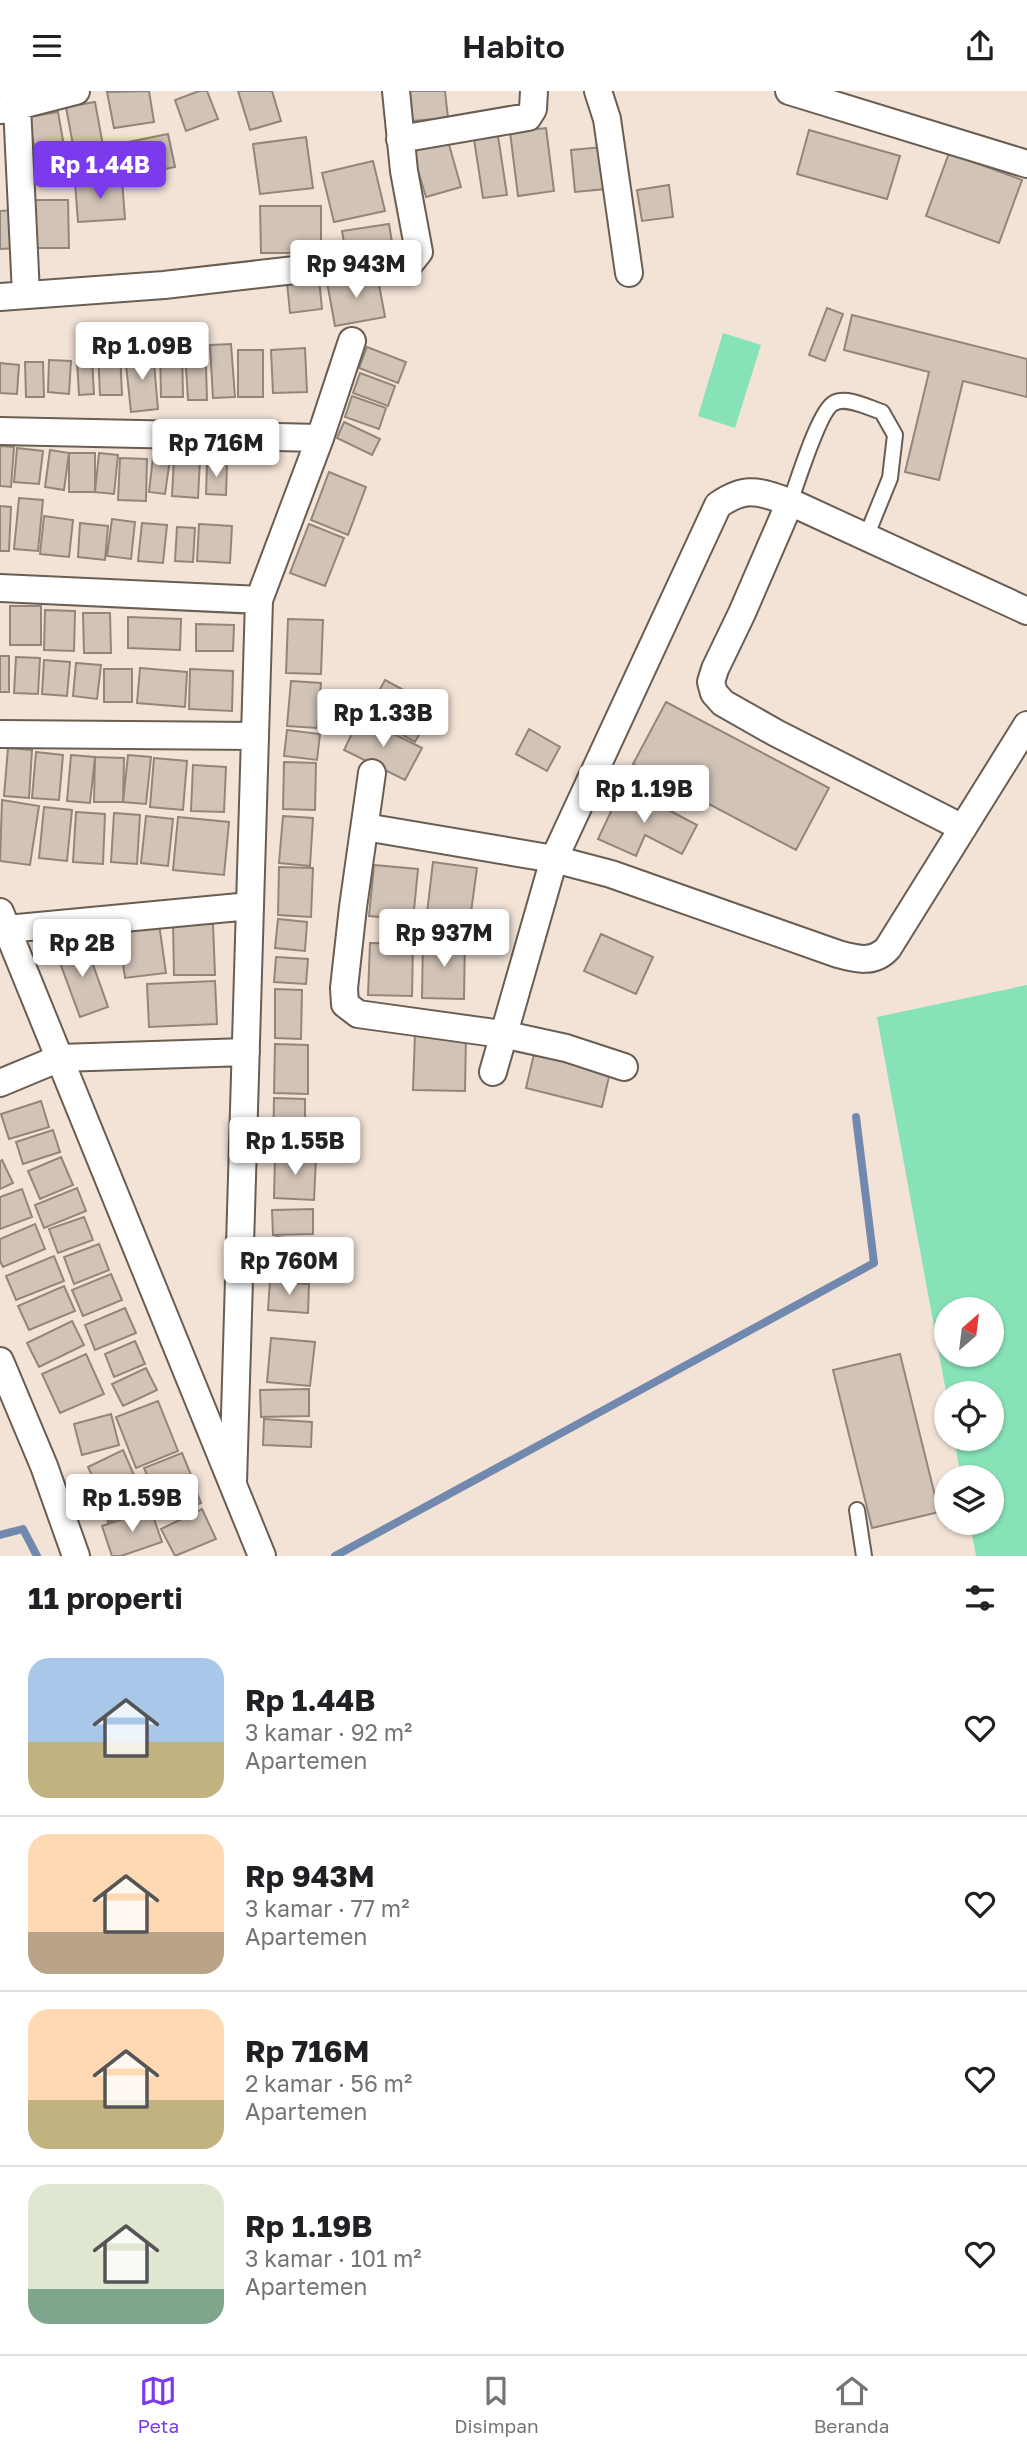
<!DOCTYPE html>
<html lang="id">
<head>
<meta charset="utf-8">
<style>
	body { margin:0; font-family:"Golos Text",sans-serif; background:#f2f2f2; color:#202124; height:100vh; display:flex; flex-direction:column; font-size:26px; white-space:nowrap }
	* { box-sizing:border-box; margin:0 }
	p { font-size:23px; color:#757577 }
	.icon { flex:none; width:38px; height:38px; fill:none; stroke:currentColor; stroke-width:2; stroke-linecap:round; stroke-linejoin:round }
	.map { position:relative; height:1465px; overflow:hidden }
	.drawer { display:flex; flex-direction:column; background:#fff; flex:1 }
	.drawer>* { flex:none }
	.needle { width:46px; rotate:28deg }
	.fabs { position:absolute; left:934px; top:1206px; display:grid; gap:14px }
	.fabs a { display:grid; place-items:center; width:70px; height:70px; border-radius:50%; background:#fff; box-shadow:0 2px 5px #0004; font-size:35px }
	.price { position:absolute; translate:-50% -60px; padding:0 16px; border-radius:7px; background:#fff; color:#222; font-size:23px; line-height:46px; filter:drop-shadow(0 2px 4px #0008) }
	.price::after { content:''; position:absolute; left:50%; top:42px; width:21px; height:16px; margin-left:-10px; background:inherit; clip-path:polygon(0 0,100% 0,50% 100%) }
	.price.selected { background:#7c3aed; color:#fff }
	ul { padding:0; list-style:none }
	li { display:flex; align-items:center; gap:21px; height:175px; padding:0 28px }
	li+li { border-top:2px solid #e0e0e0 }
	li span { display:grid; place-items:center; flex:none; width:196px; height:140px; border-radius:21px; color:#555 }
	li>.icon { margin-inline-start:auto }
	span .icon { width:84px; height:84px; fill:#fffc; stroke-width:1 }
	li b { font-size:30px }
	h2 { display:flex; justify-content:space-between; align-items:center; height:84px; padding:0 28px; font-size:30px }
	header { display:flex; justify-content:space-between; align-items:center; height:91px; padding:0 28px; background:#fff; font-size:32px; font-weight:600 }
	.tab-bar { display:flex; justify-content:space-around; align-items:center; height:98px; border-top:2px solid #e0e0e0; background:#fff; font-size:19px; color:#757577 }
	.tab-bar a { display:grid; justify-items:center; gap:4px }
	.tab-bar .selected { color:#7c3aed }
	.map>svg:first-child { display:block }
	.green { fill:#87e2b8; fill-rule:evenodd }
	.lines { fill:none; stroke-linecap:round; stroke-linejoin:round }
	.stream { stroke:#7189ae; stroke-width:8 }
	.building { fill:#d2c3b7; stroke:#93857a; stroke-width:2 }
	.service-casing { stroke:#6a5d52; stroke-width:18 }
	.minor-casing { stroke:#6a5d52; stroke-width:30 }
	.service { stroke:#fff; stroke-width:14 }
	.minor { stroke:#fff; stroke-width:26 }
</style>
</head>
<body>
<header><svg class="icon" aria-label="menu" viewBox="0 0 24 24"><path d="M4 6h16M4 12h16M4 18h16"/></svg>Habito<svg class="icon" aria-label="share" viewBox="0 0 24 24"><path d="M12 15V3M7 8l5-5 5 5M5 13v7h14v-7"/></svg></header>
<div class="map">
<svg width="1027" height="1465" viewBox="0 0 1027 1465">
	<rect width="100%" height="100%" fill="#f3e3d7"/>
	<path class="green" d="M 723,242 L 761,254 L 735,337 L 698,325 Z
		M 1027,894 L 1027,1465 L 976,1465 L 970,1432 L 992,1432 L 992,1386 L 961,1386 L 954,1348 L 992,1348 L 992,1302 L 947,1302 L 947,1306 L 877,926 ZM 947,1218 L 992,1218 L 992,1264 L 947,1264 Z"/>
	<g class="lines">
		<path class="stream" d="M 0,1444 L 23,1438 L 37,1465
			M 335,1465 L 874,1172 L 856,1026"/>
	</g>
	<path class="building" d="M 149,0 L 154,31 L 114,37 L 107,1 Z
		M 199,0 L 207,0 L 218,28 L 186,40 L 175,9 Z
		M 238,0 L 272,0 L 281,30 L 250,39 Z
		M 408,0 L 445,0 L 448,27 L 411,30 Z
		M 95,11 L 104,60 L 75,65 L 66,16 Z
		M 58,21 L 68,78 L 39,83 L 29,26 Z
		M 546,37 L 554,100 L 518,105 L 510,41 Z
		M 809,39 L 900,65 L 887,108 L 797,83 Z
		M 168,43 L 175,76 L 136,84 L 128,51 Z
		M 498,45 L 507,104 L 483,107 L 474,48 Z
		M 306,46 L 313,97 L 260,103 L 253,53 Z
		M 448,50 L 461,96 L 426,106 L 412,60 Z
		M 603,56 L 606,98 L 575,101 L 571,59 Z
		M 949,62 L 1022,89 L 999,152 L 926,125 Z
		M 373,70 L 385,120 L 334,131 L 322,82 Z
		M 122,88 L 125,128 L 78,131 L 75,92 Z
		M 669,94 L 673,126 L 642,130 L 637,99 Z
		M 27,109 L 68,109 L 69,157 L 27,157 Z
		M 260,115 L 321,115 L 321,162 L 261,162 Z
		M 14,119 L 17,157 L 0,158 L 0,120 Z
		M 389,133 L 393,157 L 346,164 L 342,140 Z
		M 377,183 L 385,226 L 335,235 L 327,191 Z
		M 319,188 L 322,218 L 290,222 L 287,191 Z
		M 827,217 L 843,223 L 825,270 L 809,264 Z
		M 852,224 L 1027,268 L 1027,306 L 963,290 L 939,389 L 905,381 L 929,281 L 844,259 Z
		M 231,253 L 235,306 L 213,307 L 210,254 Z
		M 160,255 L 182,255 L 183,306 L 161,306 Z
		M 367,256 L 406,271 L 398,292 L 359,277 Z
		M 305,257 L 307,301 L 273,302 L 271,259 Z
		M 238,259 L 263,259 L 263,306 L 238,306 Z
		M 98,261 L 120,261 L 122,304 L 100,304 Z
		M 153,261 L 158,318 L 131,321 L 125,264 Z
		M 77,268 L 92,268 L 94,303 L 79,304 Z
		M 49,269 L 71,270 L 69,303 L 48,301 Z
		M 25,271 L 43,271 L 44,306 L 26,306 Z
		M 0,272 L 19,274 L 17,303 L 0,302 Z
		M 186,276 L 206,276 L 207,309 L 188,309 Z
		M 360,282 L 395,295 L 388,315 L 353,302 Z
		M 352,305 L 386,317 L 379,338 L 345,326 Z
		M 344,331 L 380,348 L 372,364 L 337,347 Z
		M 0,355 L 14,356 L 11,396 L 0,395 Z
		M 17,357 L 43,360 L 39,393 L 14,391 Z
		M 50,359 L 69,362 L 64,399 L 45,396 Z
		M 69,362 L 95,362 L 95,401 L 69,401 Z
		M 99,362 L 118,364 L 114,403 L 95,401 Z
		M 153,366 L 170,368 L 165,403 L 149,401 Z
		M 120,367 L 147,368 L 146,410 L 118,409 Z
		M 174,368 L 200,369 L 198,407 L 172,405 Z
		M 207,371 L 227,372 L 226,404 L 206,403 Z
		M 329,381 L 366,396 L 348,444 L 311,429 Z
		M 19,407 L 43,409 L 38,460 L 14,458 Z
		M 0,415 L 11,416 L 9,460 L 0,460 Z
		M 44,425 L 73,429 L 69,466 L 40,463 Z
		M 112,428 L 135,431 L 131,468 L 107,465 Z
		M 80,432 L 108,435 L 105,469 L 78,466 Z
		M 142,432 L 167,434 L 163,472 L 138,470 Z
		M 199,433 L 232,435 L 230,472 L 197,470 Z
		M 309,433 L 344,447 L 325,495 L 290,482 Z
		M 177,436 L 195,437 L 193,471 L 175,470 Z
		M 10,515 L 41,515 L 41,554 L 10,554 Z
		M 45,519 L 75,520 L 74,560 L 44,559 Z
		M 83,522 L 110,522 L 111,562 L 84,562 Z
		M 128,526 L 181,528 L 180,559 L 128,557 Z
		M 288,528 L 323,529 L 321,583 L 286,582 Z
		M 196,533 L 234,534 L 233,560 L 196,560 Z
		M 0,565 L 9,565 L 9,601 L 0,601 Z
		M 16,566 L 40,567 L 38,603 L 14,602 Z
		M 44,569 L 70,571 L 67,605 L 42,603 Z
		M 76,572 L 101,574 L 97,608 L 73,605 Z
		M 140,577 L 187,581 L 185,616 L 137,612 Z
		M 104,578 L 132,578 L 132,611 L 104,611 Z
		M 190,578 L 233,580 L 232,620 L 189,618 Z
		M 385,589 L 435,616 L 415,651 L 366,624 Z
		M 291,590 L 321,592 L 317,637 L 287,635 Z
		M 666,611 L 829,697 L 796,759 L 633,673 Z
		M 360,626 L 422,657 L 405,689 L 344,659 Z
		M 529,638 L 560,656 L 547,680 L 516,663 Z
		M 287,639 L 320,643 L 317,669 L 284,665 Z
		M 8,657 L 32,659 L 29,707 L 4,705 Z
		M 36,661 L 63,664 L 59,709 L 32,707 Z
		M 71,664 L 95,666 L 90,712 L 67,710 Z
		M 128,664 L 151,666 L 146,713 L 123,711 Z
		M 95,666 L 124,667 L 123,711 L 94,711 Z
		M 154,667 L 187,670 L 183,719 L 150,716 Z
		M 284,671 L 316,672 L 315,719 L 283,718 Z
		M 193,674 L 226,676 L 224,721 L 191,720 Z
		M 623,695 L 697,734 L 682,763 L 645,744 L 636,765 L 598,748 Z
		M 2,709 L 39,715 L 30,774 L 0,770 Z
		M 44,716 L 72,719 L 67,770 L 39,767 Z
		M 76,721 L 105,723 L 103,773 L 73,771 Z
		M 114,722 L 140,724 L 137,773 L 111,771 Z
		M 146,725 L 173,728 L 168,775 L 141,772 Z
		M 283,725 L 313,727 L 310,775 L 279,772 Z
		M 178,726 L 229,731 L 224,784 L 173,779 Z
		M 433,771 L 477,777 L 469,836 L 426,831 Z
		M 374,774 L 418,778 L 413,829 L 369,825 Z
		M 279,776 L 313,777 L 311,826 L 278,824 Z
		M 278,828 L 307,831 L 305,860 L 275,857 Z
		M 159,833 L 166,882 L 125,887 L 118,838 Z
		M 173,833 L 213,833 L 215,884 L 174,884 Z
		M 601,843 L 653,866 L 636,903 L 584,880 Z
		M 423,847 L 465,848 L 464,908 L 422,907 Z
		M 85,851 L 108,916 L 80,926 L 56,861 Z
		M 370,852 L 413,853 L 412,905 L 368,904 Z
		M 276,866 L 308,868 L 306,893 L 274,891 Z
		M 215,890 L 217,933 L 149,936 L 147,893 Z
		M 275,898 L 302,899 L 301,948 L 275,947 Z
		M 415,942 L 466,943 L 465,1000 L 413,999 Z
		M 275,953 L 308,954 L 308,1003 L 274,1002 Z
		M 535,959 L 611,977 L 602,1016 L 526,997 Z
		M 274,1007 L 305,1008 L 305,1057 L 273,1056 Z
		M 41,1010 L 49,1036 L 9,1048 L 1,1023 Z
		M 53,1039 L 60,1061 L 23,1073 L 16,1051 Z
		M 275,1064 L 316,1066 L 314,1109 L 274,1107 Z
		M 61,1066 L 73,1094 L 40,1108 L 28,1080 Z
		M 2,1069 L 13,1092 L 0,1098 L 0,1070 Z
		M 77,1097 L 86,1120 L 44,1137 L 35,1114 Z
		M 22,1098 L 32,1126 L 0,1138 L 0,1106 Z
		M 313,1118 L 313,1143 L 273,1144 L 272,1119 Z
		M 84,1126 L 93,1149 L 58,1162 L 49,1138 Z
		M 35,1133 L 45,1158 L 3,1176 L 0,1170 L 0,1148 Z
		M 276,1146 L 304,1149 L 300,1189 L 273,1186 Z
		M 99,1153 L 109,1179 L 74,1193 L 64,1166 Z
		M 54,1165 L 64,1190 L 16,1209 L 6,1185 Z
		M 111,1183 L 122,1209 L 83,1225 L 72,1199 Z
		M 270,1190 L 309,1193 L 308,1222 L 268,1219 Z
		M 64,1195 L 75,1220 L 29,1239 L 18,1215 Z
		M 125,1217 L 136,1242 L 95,1259 L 85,1234 Z
		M 72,1230 L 84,1254 L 39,1276 L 27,1252 Z
		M 271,1247 L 315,1251 L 310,1295 L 267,1291 Z
		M 135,1250 L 145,1273 L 114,1286 L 105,1263 Z
		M 86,1263 L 104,1303 L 60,1322 L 42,1283 Z
		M 900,1263 L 939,1421 L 872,1437 L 833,1279 Z
		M 146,1277 L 157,1299 L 123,1315 L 112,1293 Z
		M 309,1298 L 309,1325 L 261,1326 L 260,1299 Z
		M 158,1310 L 178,1360 L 136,1377 L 116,1326 Z
		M 111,1323 L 119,1354 L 82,1364 L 74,1333 Z
		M 264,1328 L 312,1331 L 311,1356 L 263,1354 Z
		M 123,1359 L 134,1384 L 99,1400 L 88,1376 Z
		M 182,1362 L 191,1384 L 153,1398 L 144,1377 Z
		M 141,1388 L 152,1414 L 108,1431 L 97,1406 Z
		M 192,1390 L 201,1412 L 161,1428 L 152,1406 Z
		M 202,1418 L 216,1448 L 175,1465 L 161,1438 Z
		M 151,1419 L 162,1451 L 121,1465 L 112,1465 L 102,1435 Z"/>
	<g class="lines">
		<g class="service-casing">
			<path id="service" d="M 790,411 C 797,393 819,319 834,312 C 847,305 869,317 882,321 L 895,344 L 890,387 L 866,446
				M 857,1419 L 864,1465"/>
		</g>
		<g class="minor-casing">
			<path id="minor" d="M 12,0 L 17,15 L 26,203
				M 598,0 L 607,28 L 629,182
				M 789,0 L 1027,73
				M 2,19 L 76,0
				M 400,48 L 528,26 L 533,18 L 534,0
				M 0,206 L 164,194 L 295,179 L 407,176 L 419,161 L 404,80 L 396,0
				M 0,340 L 320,347
				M 790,411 L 742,522 L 715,578 L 711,591 L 714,602 L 723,612 L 776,642 L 963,737
				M 0,497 L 259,509
				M 0,643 L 255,645
				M 372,682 L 353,816 L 344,897 L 345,913 L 358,923 L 502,943 L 566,957 L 624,976
				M 365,736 L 554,768 L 611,783 L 838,863 C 856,868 874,873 888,857 L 1027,634
				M 0,821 L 262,1465
				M 7,838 L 250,815
				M 493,981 L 554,768 L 718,414 C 747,394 759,401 790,411 L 1027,520
				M 0,992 L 60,967 L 246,961
				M 0,1270 L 44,1375 L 76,1465
				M 233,1392 L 259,509 L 320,347 L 352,250"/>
		</g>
		<use href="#service" class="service"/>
		<use href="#minor" class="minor"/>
	</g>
</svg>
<div class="fabs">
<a><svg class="needle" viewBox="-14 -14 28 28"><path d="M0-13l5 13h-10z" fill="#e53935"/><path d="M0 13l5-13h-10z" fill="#757577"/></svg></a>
<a><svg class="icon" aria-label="locate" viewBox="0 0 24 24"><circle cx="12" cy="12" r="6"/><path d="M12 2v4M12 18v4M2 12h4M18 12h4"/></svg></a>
<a><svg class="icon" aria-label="layers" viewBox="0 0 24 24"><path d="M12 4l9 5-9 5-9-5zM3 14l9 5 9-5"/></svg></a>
</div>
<b class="price selected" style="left:100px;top:110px">Rp 1.44B</b>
<b class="price" style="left:356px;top:209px">Rp 943M</b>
<b class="price" style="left:142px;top:291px">Rp 1.09B</b>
<b class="price" style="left:216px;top:388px">Rp 716M</b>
<b class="price" style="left:383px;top:658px">Rp 1.33B</b>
<b class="price" style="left:644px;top:734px">Rp 1.19B</b>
<b class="price" style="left:444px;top:878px">Rp 937M</b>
<b class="price" style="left:82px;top:888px">Rp 2B</b>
<b class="price" style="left:295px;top:1086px">Rp 1.55B</b>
<b class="price" style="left:289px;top:1206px">Rp 760M</b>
<b class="price" style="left:132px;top:1443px">Rp 1.59B</b>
</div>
<section class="drawer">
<h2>11 properti<svg class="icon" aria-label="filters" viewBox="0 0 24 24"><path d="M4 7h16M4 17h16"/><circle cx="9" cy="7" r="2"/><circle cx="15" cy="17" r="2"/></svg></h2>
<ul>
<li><span style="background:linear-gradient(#a9c7e8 60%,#c2b280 0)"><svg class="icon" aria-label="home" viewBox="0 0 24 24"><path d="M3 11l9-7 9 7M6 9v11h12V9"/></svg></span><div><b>Rp 1.44B</b><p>3 kamar · 92 m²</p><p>Apartemen</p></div><svg class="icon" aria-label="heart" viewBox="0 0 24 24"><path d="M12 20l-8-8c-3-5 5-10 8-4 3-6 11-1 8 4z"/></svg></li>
<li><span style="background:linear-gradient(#ffd9b3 70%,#b9a48a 0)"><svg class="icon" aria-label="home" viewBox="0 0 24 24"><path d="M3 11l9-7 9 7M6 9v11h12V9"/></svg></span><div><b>Rp 943M</b><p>3 kamar · 77 m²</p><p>Apartemen</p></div><svg class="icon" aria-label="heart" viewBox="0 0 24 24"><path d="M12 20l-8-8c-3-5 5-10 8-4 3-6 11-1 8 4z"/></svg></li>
<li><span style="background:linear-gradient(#ffd9b3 65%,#c2b280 0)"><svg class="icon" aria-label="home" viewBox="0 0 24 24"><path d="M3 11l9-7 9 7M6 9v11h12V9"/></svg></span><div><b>Rp 716M</b><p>2 kamar · 56 m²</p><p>Apartemen</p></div><svg class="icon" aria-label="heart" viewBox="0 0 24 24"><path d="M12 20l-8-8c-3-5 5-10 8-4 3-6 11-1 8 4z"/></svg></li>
<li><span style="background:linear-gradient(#dfe7d0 75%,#7fa58c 0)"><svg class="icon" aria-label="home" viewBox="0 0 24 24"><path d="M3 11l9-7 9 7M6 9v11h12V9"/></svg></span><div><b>Rp 1.19B</b><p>3 kamar · 101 m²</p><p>Apartemen</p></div><svg class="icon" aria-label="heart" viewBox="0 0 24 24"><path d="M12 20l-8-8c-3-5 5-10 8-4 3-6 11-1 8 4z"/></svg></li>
</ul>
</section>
<nav class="tab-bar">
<a class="selected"><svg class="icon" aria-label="map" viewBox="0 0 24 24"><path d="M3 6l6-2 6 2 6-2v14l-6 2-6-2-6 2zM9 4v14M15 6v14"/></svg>Peta</a>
<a><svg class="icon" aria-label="saved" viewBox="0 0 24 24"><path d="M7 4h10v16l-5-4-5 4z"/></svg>Disimpan</a>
<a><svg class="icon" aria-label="home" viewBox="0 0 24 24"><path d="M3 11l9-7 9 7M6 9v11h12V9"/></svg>Beranda</a>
</nav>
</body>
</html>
